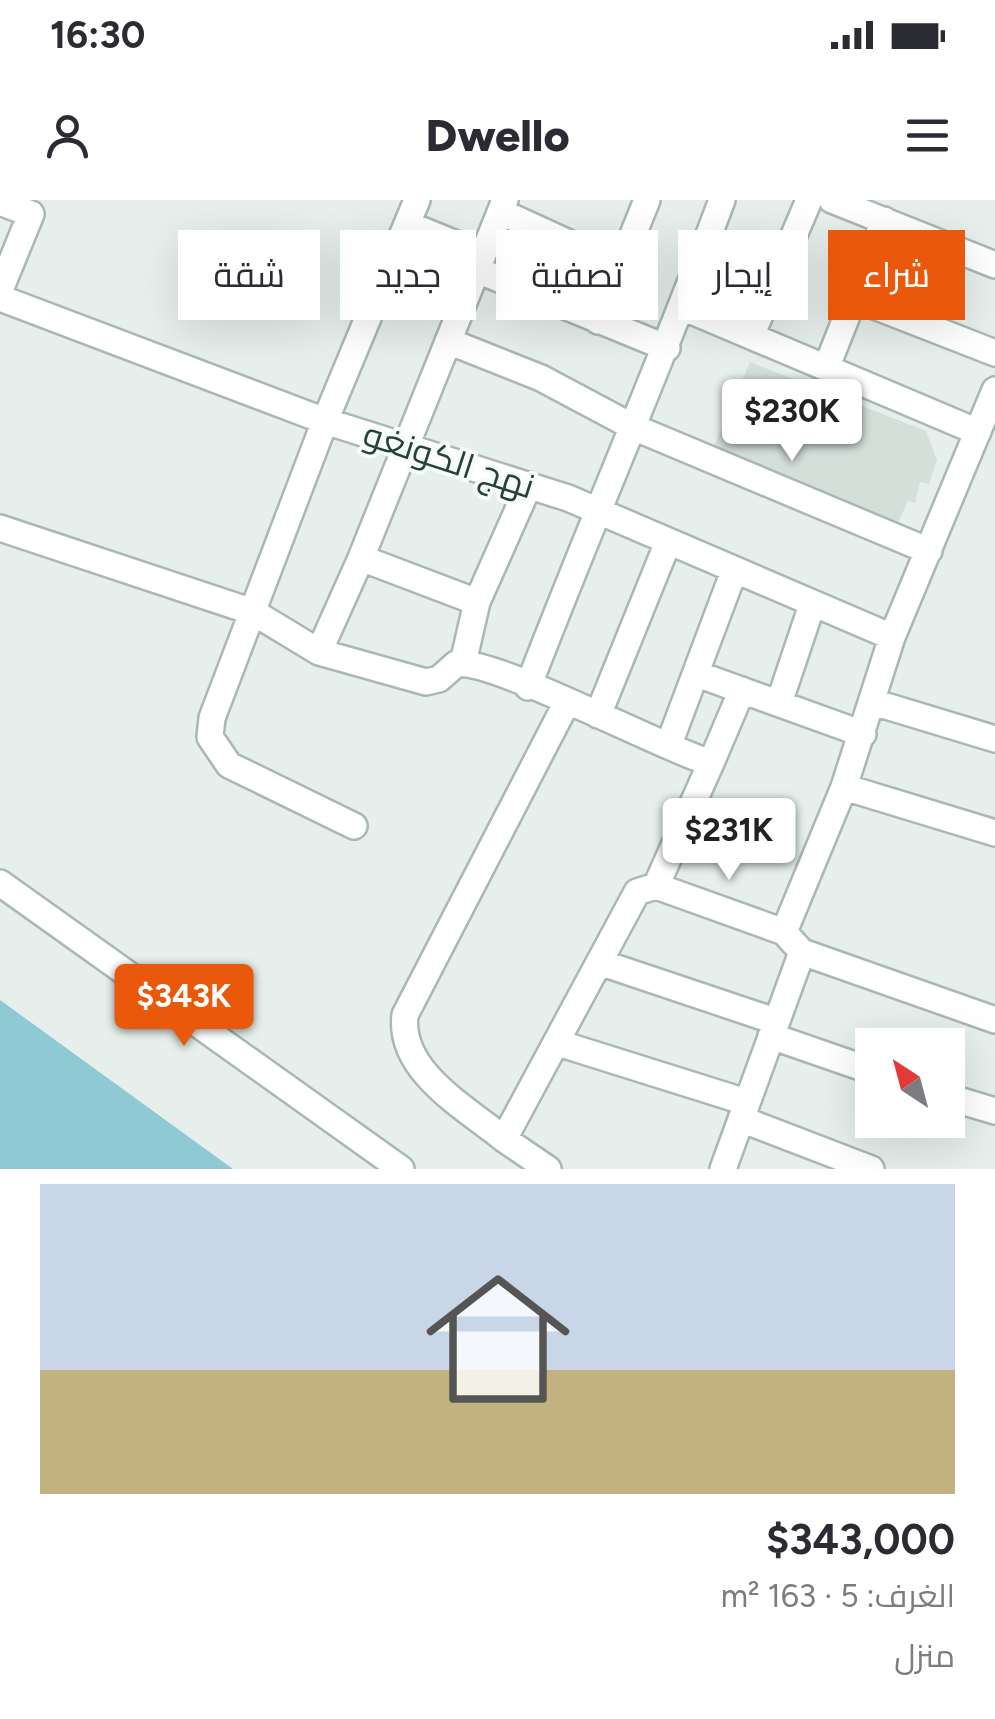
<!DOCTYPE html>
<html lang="ar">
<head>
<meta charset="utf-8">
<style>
	body { margin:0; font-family:Figtree,Cairo,sans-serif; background:#f7f7f7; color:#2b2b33; direction:rtl; height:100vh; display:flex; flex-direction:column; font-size:38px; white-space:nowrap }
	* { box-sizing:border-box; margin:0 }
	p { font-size:32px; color:#7c7c81 }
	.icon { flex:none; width:55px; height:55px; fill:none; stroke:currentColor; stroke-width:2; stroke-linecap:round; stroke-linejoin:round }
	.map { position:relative; height:969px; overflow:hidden; direction:ltr }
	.panel { display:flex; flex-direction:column; background:#fff; flex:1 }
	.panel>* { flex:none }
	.banner { position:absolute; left:30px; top:30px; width:935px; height:90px; direction:rtl; display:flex; gap:20px }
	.needle { width:65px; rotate:324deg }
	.tools { position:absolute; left:855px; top:828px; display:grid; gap:20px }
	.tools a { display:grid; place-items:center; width:110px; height:110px; border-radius:0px; background:#fff; box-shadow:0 10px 40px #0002; font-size:50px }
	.price { position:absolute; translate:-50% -85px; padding:0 22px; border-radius:10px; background:#fff; color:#222; font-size:32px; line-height:65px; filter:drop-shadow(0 2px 5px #0008) }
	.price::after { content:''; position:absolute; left:50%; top:60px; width:30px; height:22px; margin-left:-15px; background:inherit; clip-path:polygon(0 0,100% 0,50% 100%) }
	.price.on { background:#ea580c; color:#fff }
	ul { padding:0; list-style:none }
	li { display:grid; align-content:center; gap:20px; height:530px; padding:0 40px }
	li span { display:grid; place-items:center; height:310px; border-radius:0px; color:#555 }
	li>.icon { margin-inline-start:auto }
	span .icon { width:180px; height:180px; fill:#fffc; stroke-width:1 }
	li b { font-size:42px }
	.chip { padding:0 35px; border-radius:0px; background:#fff; box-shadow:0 10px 40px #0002; font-size:35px; line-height:90px }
	.chip.on { background:#ea580c; color:#fff }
	.status { display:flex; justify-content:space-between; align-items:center; height:70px; padding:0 50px; background:#fff; direction:ltr }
	.status svg { height:28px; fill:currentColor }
	header { display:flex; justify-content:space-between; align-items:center; height:130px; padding:0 40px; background:#fff; font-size:45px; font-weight:800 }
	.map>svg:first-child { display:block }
	.built { fill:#d4dfda }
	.water { fill:#8ec9d4 }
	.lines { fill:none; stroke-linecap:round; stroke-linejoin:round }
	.street-casing { stroke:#a8b8b2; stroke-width:30 }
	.street { stroke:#fff; stroke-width:25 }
	.labels { text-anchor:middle; stroke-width:8; stroke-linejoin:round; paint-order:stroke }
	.street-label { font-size:35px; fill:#24423a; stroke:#f7fbf9 }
</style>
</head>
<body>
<div class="status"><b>16:30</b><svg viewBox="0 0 49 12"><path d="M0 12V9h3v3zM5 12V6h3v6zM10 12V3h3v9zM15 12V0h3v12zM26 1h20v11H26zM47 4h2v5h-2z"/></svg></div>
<header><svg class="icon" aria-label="menu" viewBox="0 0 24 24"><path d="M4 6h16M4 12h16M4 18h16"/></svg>Dwello<svg class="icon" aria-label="person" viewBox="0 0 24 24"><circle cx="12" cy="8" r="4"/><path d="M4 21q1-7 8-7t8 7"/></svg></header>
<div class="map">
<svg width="995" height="969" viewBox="0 0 995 969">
	<rect width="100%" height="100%" fill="#e6efeb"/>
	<path class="built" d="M 750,162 L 926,231 L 937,260 L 929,284 L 920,282 L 915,303 L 908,301 L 895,329 L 712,251 Z"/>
	<path class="water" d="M 0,800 L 233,969 L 0,969 Z"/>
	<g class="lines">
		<g class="street-casing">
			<path id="street" d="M 832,0 L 995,65
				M 0,2 L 31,14 L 0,90
				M 501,12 L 619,66
				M 407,24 L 483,55
				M 477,70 L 667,148
				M 0,98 L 325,221 L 568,298 L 892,437
				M 854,98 L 884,20
				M 682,107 L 978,232
				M 598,121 L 647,0
				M 751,136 L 809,0
				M 448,141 L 541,178 L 633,227 L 929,351
				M 827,166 L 854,98 L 995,153
				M 995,190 L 892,437 L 844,587 L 784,732 L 802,752 L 995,820
				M 0,328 L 253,412 L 319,452 L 426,482 L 439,479 L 456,464 C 491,457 663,549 711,563 L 656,686 L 637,692 L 504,939 C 466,908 398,871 405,815 L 567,502
				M 361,358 L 477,402
				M 319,452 L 361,358 L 505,0
				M 463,463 L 477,402 L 529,285
				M 697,474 L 863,534
				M 528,487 C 591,323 661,164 722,0
				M 873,502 L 995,539
				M 779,503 L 812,405
				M 598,515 L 668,342
				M 669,544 L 734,371
				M 711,563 L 742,490
				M 844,587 L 995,633
				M 354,626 L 229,565 L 210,537 L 212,518 L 325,221 L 417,0
				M 0,683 L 401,969
				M 656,686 L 784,732
				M 602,763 L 775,821
				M 771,836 L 872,871
				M 558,843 L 746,902
				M 948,897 L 995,911
				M 741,919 L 871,969
				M 504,939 L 548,969
				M 723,969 L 802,752"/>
		</g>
		<use href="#street" class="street"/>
	</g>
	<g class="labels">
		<g class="street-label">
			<text transform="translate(449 260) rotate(18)" y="12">نهج الكونغو</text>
		</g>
	</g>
</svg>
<div class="tools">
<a><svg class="needle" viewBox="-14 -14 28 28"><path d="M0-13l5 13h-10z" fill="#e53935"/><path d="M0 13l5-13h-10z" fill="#7c7c81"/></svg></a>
</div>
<b class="price" style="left:792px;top:264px">$230K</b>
<b class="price" style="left:729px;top:683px">$231K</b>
<b class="price on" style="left:184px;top:849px">$343K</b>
<div class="banner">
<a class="chip on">شراء</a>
<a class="chip">إيجار</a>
<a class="chip">تصفية</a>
<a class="chip">جديد</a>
<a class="chip">شقة</a>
</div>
</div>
<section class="panel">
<ul>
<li><span style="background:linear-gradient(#c9d6e8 60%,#c2b280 0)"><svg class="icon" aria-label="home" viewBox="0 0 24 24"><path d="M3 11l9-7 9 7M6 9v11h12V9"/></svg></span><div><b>$343,000</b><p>الغرف: 5 · 163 m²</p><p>منزل</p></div></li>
</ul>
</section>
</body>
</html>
